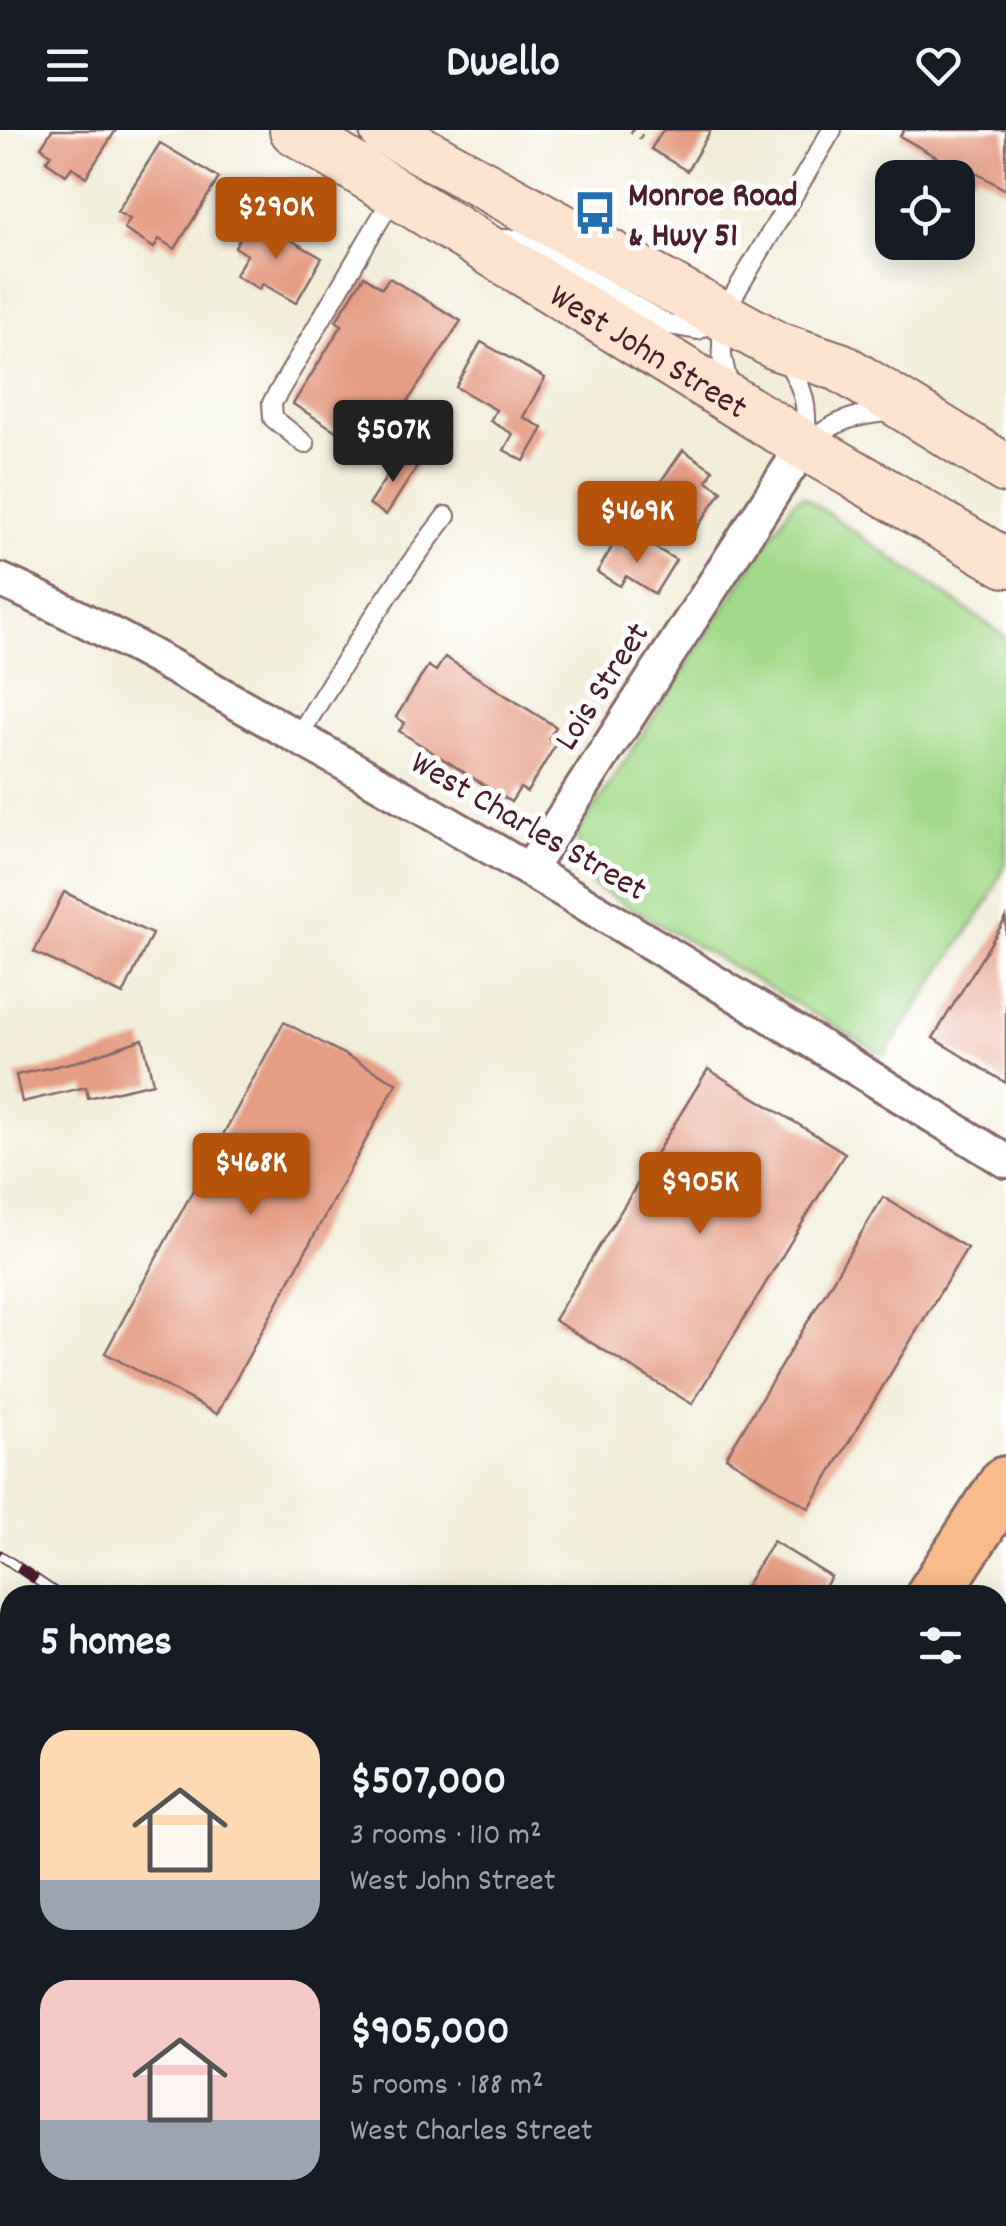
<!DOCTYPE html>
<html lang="en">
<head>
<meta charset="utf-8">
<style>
	body { margin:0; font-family:Dekko,sans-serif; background:#20242c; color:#f1f3f6; height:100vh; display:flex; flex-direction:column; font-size:38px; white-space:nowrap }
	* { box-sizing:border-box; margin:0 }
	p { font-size:32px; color:#9ea1a6 }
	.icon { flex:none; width:55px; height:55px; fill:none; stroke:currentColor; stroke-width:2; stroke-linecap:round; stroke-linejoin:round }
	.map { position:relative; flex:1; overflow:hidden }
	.panel { position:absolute; left:0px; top:1455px; width:1008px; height:642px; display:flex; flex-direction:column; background:#171b24; border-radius:30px 30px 0 0; box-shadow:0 5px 25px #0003 }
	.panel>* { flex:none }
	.buttons { position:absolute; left:875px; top:30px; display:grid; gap:20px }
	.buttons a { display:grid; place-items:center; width:100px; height:100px; border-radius:20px; background:#171b24; box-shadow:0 5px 25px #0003; font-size:50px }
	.price { position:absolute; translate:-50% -85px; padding:0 22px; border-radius:10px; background:#b45309; color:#fff; font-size:32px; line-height:65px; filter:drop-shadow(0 2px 5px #0008) }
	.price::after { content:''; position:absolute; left:50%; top:60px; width:30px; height:22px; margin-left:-15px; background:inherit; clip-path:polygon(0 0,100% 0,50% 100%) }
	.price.active { background:#222; color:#fff }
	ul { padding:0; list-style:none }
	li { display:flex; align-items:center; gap:30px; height:250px; padding:0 40px }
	li span { display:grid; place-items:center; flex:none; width:280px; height:200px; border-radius:30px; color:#555 }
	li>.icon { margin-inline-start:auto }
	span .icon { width:120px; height:120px; fill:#fffc; stroke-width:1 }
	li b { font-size:42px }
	h2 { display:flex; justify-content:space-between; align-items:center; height:120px; padding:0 40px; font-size:42px }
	header { display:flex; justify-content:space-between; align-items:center; height:130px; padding:0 40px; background:#171b24; font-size:45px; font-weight:700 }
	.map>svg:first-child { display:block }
	.green { fill:#a3d98a; stroke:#767c5a; stroke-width:2.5 }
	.building { fill:#e59d85 }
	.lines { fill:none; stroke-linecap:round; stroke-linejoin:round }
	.lane-casing { stroke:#856768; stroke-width:22 }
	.street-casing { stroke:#856768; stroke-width:38 }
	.secondary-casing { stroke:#856768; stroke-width:52 }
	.primary-casing { stroke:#856768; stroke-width:58 }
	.path { stroke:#856768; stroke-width:6; stroke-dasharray:2.5 8; stroke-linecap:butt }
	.lane { stroke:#fff; stroke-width:18 }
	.street { stroke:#fff; stroke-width:32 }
	.secondary { stroke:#fde4d1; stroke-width:48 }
	.primary { stroke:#fabb8c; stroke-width:52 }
	.rail-casing { stroke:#4a1f2b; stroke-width:11 }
	.rail { stroke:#fff; stroke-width:8; stroke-dasharray:22; stroke-linecap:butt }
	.labels { text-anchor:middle; stroke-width:10; stroke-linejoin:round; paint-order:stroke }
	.poi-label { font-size:35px; font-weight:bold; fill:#4a1f2b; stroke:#fff; text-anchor:start }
	.street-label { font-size:35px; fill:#4a1f2b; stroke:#fff }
</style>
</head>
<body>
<header><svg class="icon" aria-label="menu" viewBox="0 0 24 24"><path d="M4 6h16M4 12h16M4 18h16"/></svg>Dwello<svg class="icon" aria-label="heart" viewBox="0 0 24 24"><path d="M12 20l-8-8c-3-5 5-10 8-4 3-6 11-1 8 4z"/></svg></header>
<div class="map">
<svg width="1006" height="2096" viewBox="0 0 1006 2096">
	<rect width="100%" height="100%" fill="#fff"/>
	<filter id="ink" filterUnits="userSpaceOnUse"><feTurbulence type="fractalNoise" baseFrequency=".01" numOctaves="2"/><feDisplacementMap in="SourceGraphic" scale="20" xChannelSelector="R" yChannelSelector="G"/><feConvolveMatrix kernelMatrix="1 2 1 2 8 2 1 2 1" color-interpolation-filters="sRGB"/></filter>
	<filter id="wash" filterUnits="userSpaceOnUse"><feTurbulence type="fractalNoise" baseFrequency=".0048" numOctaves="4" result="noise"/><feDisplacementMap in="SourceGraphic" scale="40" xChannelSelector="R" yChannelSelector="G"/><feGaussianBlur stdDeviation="2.25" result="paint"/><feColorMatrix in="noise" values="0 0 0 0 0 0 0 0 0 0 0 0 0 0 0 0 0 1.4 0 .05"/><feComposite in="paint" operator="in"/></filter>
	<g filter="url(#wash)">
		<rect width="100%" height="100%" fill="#f2eeda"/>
		<path class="green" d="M 803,366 L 1006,507 L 1006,733 L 989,771 L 884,925 L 595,757 L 579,740 L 578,703 L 794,371 Z"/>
		<g id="blocks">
			<path class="building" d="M 52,0 L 116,0 L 86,47 L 72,37 L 66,45 L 46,31 L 51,24 L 41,17 Z
				M 663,0 L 711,0 L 687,41 L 651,19 Z
				M 904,0 L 1006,0 L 1006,60 L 976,43 L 973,48 L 900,6 Z
				M 160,13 L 219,48 L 175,119 L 159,109 L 154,118 L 124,99 L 130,89 L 117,82 Z
				M 248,93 L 263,102 L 266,96 L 322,128 L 296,173 L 263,154 L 259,159 L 235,145 L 247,125 L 235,117 Z
				M 364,146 L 382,158 L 389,148 L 461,191 L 373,324 L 293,274 L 342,195 L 336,191 Z
				M 481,212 L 545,248 L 523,287 L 543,298 L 524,331 L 504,320 L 513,304 L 490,291 L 496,280 L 456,257 Z
				M 683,320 L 713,340 L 707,351 L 722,361 L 694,402 L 648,370 Z
				M 401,324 L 418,335 L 386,385 L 369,374 Z
				M 644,411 L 676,430 L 655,464 L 626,446 L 620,456 L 597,442 L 615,412 L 636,425 Z
				M 445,527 L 556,597 L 549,608 L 557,613 L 527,662 L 520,658 L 511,672 L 399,601 L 405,593 L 396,587 L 428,536 L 436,541 Z
				M 64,762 L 152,804 L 123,865 L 34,822 Z
				M 1006,788 L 1006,953 L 933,908 Z
				M 284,892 L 397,953 L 217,1284 L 105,1223 Z
				M 143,909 L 153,953 L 88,968 L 86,957 L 22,972 L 16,945 L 79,931 Z
				M 708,939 L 845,1023 L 692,1274 L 554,1190 Z
				M 883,1067 L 967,1118 L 809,1378 L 726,1327 Z
				M 773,1411 L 831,1447 L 820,1465 L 740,1465 Z
				M 10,1684 L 10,1785 L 0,1778 L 0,1699 Z
				M 1006,1790 L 1006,1906 L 998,1902 L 998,1812 Z
				M 0,1845 L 10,1851 L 10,1902 L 0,1896 Z"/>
		</g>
	</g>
	<g filter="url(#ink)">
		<use href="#blocks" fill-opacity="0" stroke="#856768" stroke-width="2.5"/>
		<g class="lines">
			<g class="lane-casing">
				<path id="lane" d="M 496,109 L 517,109 L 669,195 L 698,200 L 722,185 L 832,0
					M 722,191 L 722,226 L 729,259
					M 784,227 C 803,255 809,276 805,310
					M 809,312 C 839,288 857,285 895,281
					M 305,314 L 273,288 L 272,273 L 396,62
					M 298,607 C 344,530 391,457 446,386"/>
			</g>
			<g class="street-casing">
				<path id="street" d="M 0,450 C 111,499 217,562 322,621 C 554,751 779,891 1006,1031
					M 530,738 L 804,315"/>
			</g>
			<g class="secondary-casing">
				<g id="secondary">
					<path id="s1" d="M 294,0 L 804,315 L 1006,433"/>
					<path d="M 384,0 L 777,216 L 840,237 L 1006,339"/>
				</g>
			</g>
			<g class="primary-casing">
				<path id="primary" d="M 933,1465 L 1006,1353
					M 998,1550 L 1006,1537
					M 459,2096 L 467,2088
					M 571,2096 L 580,2088"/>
			</g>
			<path class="path" d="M 631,0 L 644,9"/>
			<use href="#lane" class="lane"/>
			<use href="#street" class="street"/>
			<use href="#secondary" class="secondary"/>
			<use href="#primary" class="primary"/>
			<g class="rail-casing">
				<path id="rail" d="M 0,1425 L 59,1465
					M 818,2088 L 827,2096"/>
			</g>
			<use href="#rail" class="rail"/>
		</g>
	</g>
	<defs>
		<g id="bus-bare" transform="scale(3.45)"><path d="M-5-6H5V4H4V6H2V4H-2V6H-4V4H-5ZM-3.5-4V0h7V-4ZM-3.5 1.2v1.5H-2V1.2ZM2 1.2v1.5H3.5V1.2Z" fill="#1f6fb2" stroke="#fff" stroke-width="2.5" paint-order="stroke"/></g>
	</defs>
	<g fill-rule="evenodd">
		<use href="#bus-bare" x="595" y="83"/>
	</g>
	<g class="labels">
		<g class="poi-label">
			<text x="628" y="75">Monroe Road<tspan x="628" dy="40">&amp; Hwy 51</tspan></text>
		</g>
		<g class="street-label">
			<text dy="12" stroke="none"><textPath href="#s1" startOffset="418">West John Street</textPath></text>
			<text transform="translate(600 555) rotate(-57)" y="12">Lois Street</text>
			<text transform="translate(530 694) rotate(30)" y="12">West Charles Street</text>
		</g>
	</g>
</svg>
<div class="buttons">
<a><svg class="icon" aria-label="locate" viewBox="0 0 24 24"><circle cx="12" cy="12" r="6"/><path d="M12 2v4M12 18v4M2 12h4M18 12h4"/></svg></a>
</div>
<b class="price" style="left:276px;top:132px">$290K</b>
<b class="price active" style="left:393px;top:355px">$507K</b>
<b class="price" style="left:637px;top:436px">$469K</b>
<b class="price" style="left:251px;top:1088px">$468K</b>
<b class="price" style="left:700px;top:1107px">$905K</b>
<section class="panel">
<h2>5 homes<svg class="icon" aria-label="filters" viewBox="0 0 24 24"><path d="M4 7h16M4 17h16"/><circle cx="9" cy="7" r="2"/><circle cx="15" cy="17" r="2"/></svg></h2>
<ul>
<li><span style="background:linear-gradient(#ffd9b3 75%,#9aa5b1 0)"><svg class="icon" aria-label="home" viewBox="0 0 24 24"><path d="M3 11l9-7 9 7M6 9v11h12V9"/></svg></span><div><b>$507,000</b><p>3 rooms · 110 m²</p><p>West John Street</p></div></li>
<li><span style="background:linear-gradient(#f6c9c9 70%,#9aa5b1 0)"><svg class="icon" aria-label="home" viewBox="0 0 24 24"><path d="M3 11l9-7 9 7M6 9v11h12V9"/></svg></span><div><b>$905,000</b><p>5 rooms · 188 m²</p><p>West Charles Street</p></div></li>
</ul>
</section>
</div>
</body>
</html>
